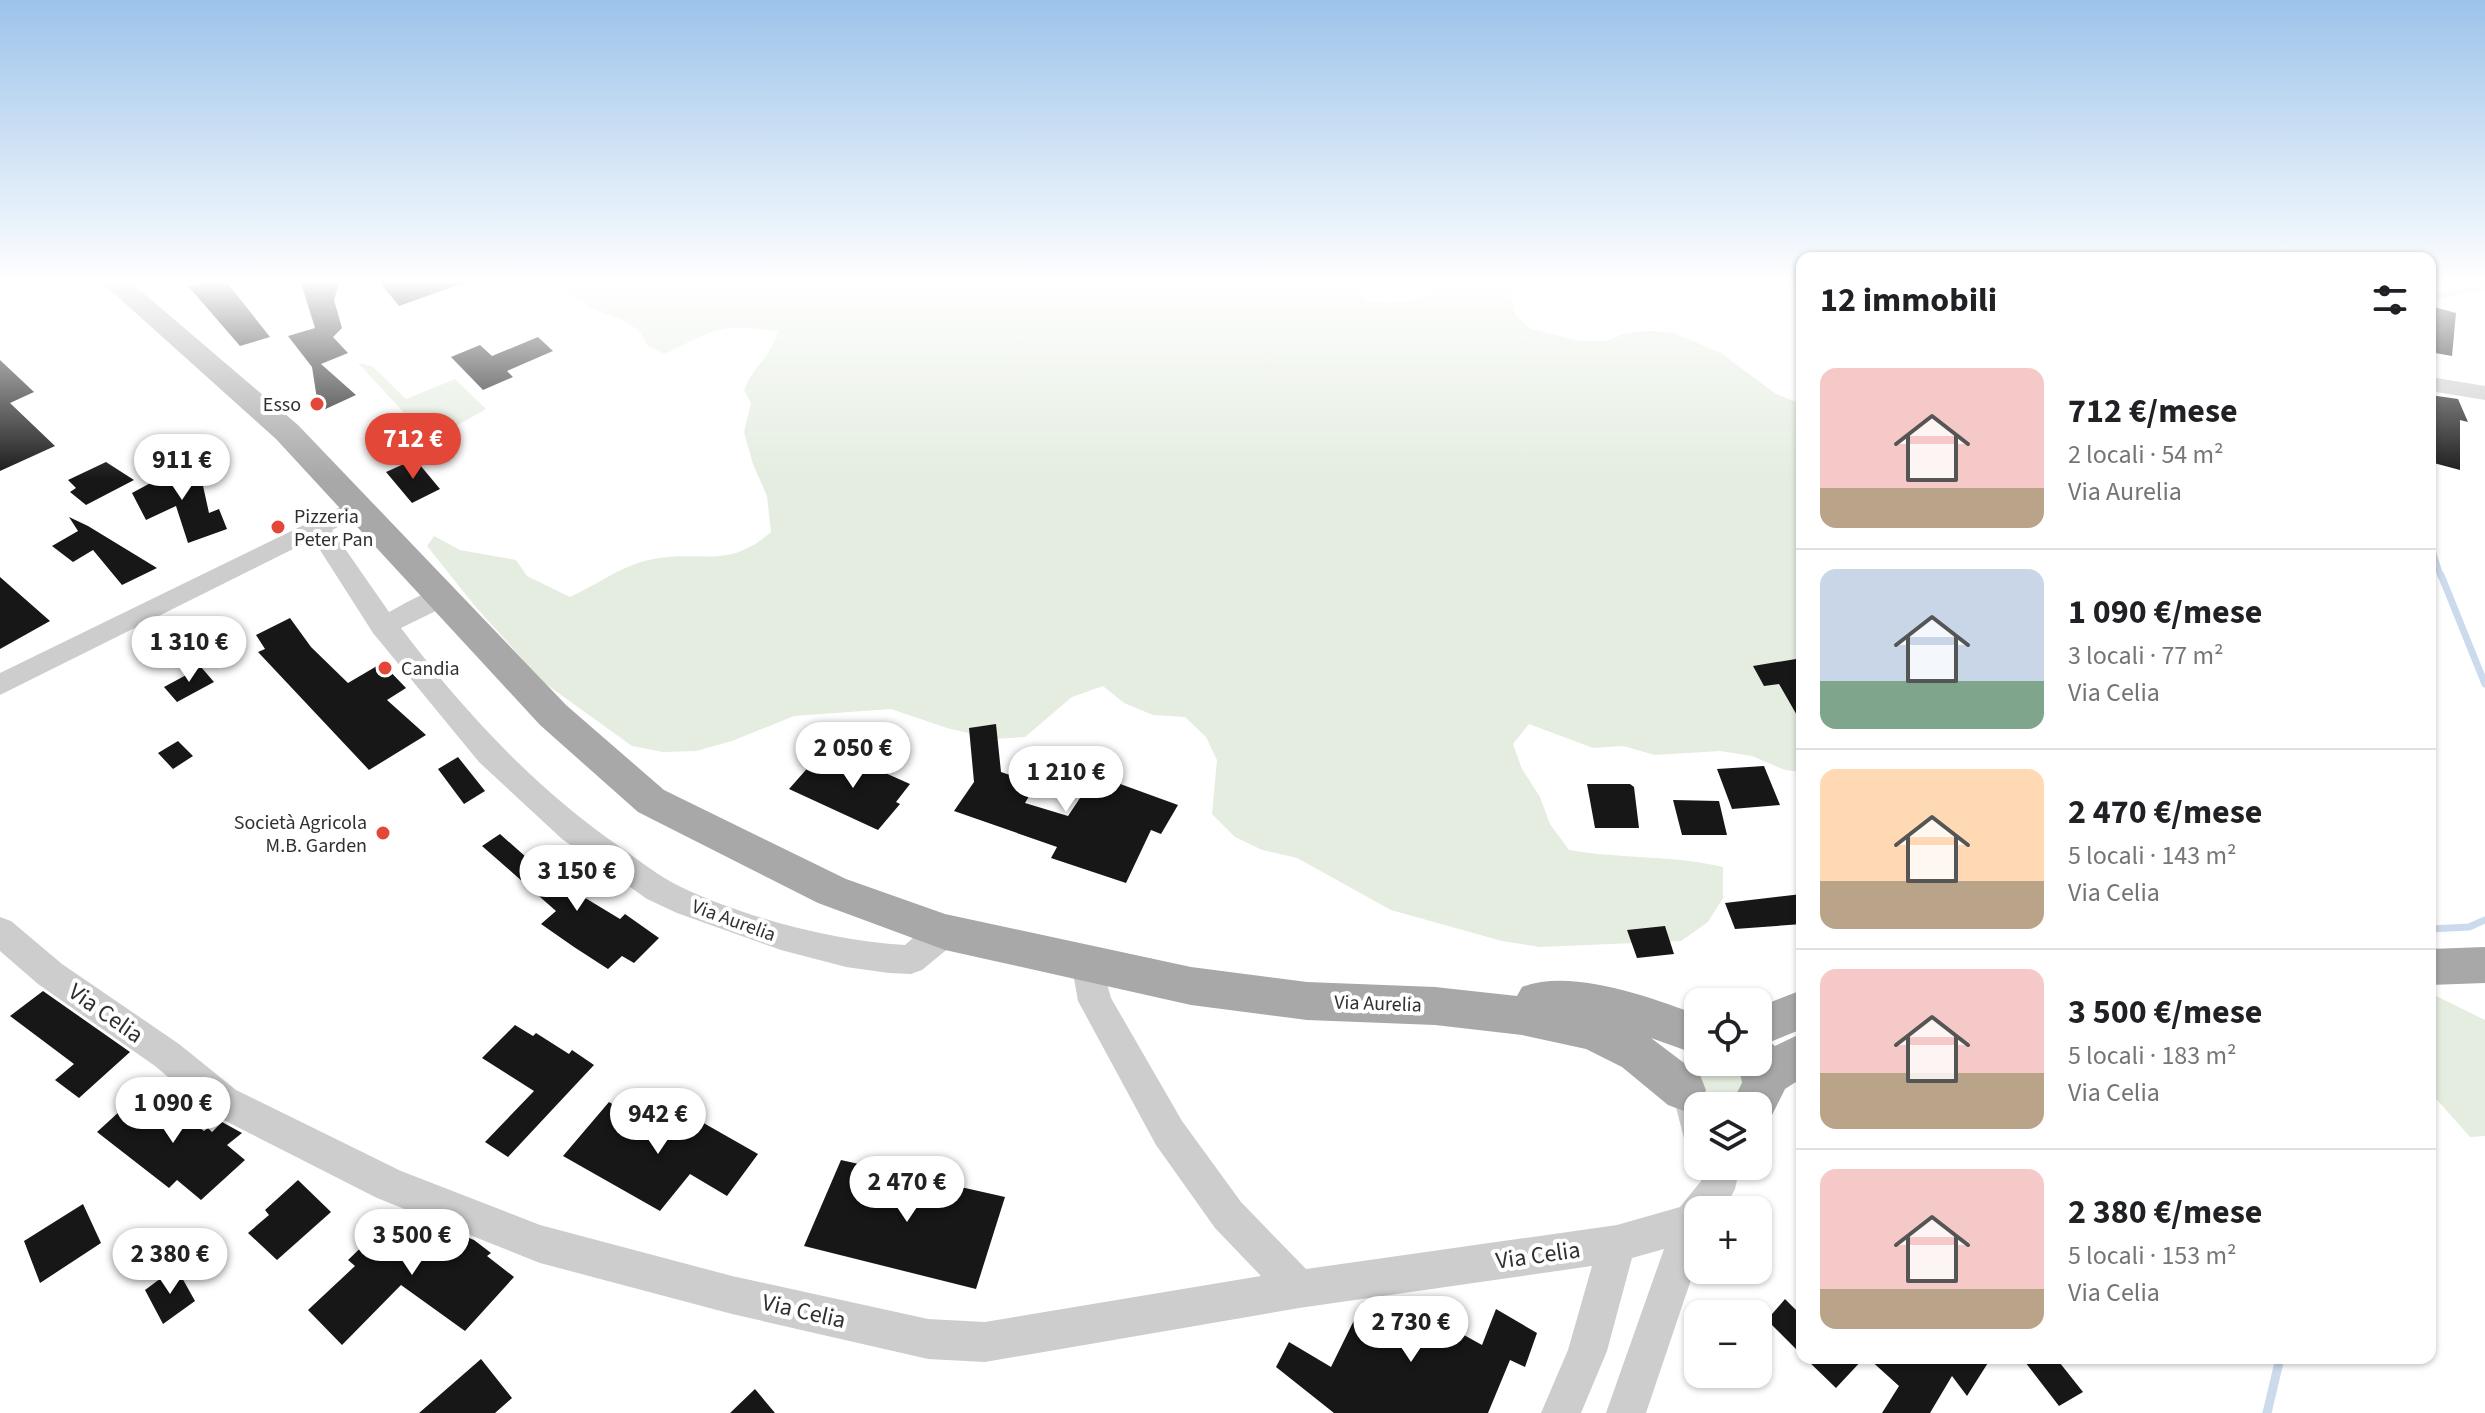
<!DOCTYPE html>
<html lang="it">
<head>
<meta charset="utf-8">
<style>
	body { margin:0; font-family:"Source Sans 3",sans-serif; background:#f2f2f2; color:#202124; height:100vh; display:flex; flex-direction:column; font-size:30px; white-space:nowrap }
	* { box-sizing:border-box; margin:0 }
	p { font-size:26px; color:#757577 }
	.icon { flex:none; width:44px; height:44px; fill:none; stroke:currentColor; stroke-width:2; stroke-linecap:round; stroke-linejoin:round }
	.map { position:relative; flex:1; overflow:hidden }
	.details { position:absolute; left:1796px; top:252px; width:640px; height:1112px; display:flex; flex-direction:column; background:#fff; border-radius:16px; box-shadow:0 2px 6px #0004 }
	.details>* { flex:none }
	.tools { position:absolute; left:1684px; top:988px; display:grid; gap:16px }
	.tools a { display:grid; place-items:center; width:88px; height:88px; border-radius:16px; background:#fff; box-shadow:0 2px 6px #0004; font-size:40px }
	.price { position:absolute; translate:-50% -68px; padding:0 18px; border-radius:28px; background:#fff; color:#222; font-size:26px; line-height:52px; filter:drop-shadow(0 2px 4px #0008) }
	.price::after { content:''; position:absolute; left:50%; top:48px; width:24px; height:18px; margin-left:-12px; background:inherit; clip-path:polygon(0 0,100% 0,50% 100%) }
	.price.selected { background:#e24737; color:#fff }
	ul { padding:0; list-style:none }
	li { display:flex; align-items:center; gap:24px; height:200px; padding:0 24px }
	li+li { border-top:2px solid #e0e0e0 }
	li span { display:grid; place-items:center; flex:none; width:224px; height:160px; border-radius:16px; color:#555 }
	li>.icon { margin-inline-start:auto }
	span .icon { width:96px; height:96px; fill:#fffc; stroke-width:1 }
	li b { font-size:34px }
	h2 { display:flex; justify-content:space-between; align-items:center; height:96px; padding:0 24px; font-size:34px }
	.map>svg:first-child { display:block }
	.green { fill:#e4eddf }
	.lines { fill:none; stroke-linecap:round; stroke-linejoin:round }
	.stream-far2 { stroke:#cbdaec; stroke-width:6 }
	.stream-far1 { stroke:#cbdaec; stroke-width:7 }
	.stream { stroke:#cbdaec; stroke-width:9 }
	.building { fill:#171717 }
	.minor { fill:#cdcdcd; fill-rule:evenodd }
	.major { fill:#a8a8a8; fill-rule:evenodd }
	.poi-dot { fill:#e24737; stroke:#fff; stroke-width:3 }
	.labels { text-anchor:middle; stroke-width:8; stroke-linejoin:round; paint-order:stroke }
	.poi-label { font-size:20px; fill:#303030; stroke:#fff; text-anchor:end }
	.street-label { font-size:20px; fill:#303030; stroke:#fff }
	.near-street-label { font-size:24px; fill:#303030; stroke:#fff }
</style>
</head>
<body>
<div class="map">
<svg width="2485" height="1413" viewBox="0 0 2485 1413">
	<rect width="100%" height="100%" fill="#fff"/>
	<path class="green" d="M 546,280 L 1360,280 L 1354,290 L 1368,301 L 1393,303 L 1418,299 L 1457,280 L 1500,280 L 1509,288 L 1516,316 L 1531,329 L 1581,341 L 1606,341 L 1626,333 L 1650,331 L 1674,333 L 1721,353 L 1776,394 L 1802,404 L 1802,772 L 1785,770 L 1752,756 L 1720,751 L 1655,755 L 1623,746 L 1593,748 L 1529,724 L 1513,744 L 1522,769 L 1540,797 L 1550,824 L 1569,850 C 1621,859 1672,855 1723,867 L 1723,898 L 1708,922 L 1681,941 L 1540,947 L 1502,941 L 1391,910 L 1297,858 L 1262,850 L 1235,837 L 1212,814 L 1217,760 L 1206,737 L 1185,717 L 1153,715 L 1124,703 L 1103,686 L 1072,697 L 1025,737 L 993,739 L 947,728 L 891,709 L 794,716 L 732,741 L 696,751 L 663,752 L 632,746 L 543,682 L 475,606 L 427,546 L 434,536 L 460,550 L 516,560 L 527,576 L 570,597 C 599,584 623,564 654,559 C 703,550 727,570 771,532 L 767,496 L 753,464 L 744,432 L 751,403 L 744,390 C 753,366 771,358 778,331 C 719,323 716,329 664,354 L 647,345 C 637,319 613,319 590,307 C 575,299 561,288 546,280 Z
		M 358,363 L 372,366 L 406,399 L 455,379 L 486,409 L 430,441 Z
		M 2430,993 L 2485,1020 L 2485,1136 L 2470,1137 L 2430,1092 Z
		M 1698,1039 L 1698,1062 L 1753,1062 L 1741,1101 C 1710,1108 1699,1091 1682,1069 L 1685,1048 Z"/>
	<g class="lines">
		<path class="stream-far2" d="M 2430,298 L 2485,286
			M 2430,543 L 2441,577"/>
		<path class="stream-far1" d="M 2441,575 L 2485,684
			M 2430,929 L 2469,927 L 2485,920"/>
		<path class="stream" d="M 2267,1413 L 2280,1358"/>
	</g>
	<path class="building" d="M 213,280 L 225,280 L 270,337 L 240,346 L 188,286 Z
		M 318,280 L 340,280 L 334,300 L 342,328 L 333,337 L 348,353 L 321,364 L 356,395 L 319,412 L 312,367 L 288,336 L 315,328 L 301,283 Z
		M 378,280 L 465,280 L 466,282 L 399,306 Z
		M 2430,306 L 2456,313 L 2452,356 L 2430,352 Z
		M 538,337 L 553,351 L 507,371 L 513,377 L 483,390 L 451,357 L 480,345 L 492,356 Z
		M 0,360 L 34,392 L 10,403 L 55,446 L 0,471 Z
		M 2430,395 L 2458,399 L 2468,422 L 2460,420 L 2460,470 L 2430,462 L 2430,421 L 2435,422 L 2430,410 Z
		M 415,459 L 440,489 L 412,503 L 386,472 Z
		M 106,462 L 134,480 L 86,505 L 70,492 L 76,488 L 68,480 Z
		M 198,463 L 209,513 L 219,509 L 227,529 L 188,543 L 176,506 L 146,520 L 132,493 L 169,473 Z
		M 69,517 L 88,526 L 157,568 L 122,585 L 93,550 L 73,562 L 52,546 L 78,531 Z
		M 0,577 L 50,621 L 0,649 Z
		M 290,618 L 311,647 L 348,683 L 382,663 L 406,688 L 387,700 L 426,735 L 369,770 L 258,652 L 265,649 L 256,635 Z
		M 1802,658 L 1802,724 L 1779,684 L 1764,686 L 1753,666 Z
		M 201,667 L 214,682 L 177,702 L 164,687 Z
		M 996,724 L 1001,772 L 1036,784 L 1025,803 L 1068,816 L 1094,777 L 1101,777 L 1178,805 L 1161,834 L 1151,830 L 1126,883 L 1051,858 L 1057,847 L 954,811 L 974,782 L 969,728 Z
		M 178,741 L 193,756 L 173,769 L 158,753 Z
		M 838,752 L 910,784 L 896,802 L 900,804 L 878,830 L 789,789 L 812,763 L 825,769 Z
		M 458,757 L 485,791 L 464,804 L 438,769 Z
		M 1764,766 L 1780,805 L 1732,809 L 1717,769 Z
		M 1587,784 L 1630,784 L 1634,787 L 1639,828 L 1595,828 Z
		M 1673,800 L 1719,801 L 1727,835 L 1682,835 Z
		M 500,834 L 572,898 L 577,893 L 620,919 L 625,914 L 659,938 L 634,963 L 622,956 L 608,969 L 574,947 L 541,924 L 556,911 L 482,846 Z
		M 1802,894 L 1802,924 L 1735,929 L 1725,903 Z
		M 1665,926 L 1674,954 L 1637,958 L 1627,930 Z
		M 43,991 L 130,1052 L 79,1098 L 55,1080 L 74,1064 L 10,1016 Z
		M 515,1025 L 533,1036 L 536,1033 L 569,1054 L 572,1050 L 594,1065 L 508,1157 L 485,1142 L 534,1091 L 482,1058 Z
		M 144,1089 L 204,1131 L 208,1128 L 212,1132 L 222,1122 L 242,1133 L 227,1145 L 245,1160 L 201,1200 L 177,1180 L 169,1188 L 97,1132 Z
		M 609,1102 L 667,1137 L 686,1113 L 758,1154 L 727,1196 L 690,1174 L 660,1211 L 563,1156 Z
		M 841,1160 L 1005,1197 L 976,1289 L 804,1246 Z
		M 298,1180 L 331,1212 L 277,1260 L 248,1233 L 269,1215 L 265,1210 Z
		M 83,1204 L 101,1243 L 40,1283 L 24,1241 Z
		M 400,1210 L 420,1218 L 458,1250 L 469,1238 L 474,1240 L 491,1253 L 487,1256 L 514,1277 L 465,1331 L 401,1285 L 342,1345 L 308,1310 L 355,1266 L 348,1260 Z
		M 176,1267 L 195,1301 L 163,1324 L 145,1290 Z
		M 1785,1299 L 1802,1316 L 1802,1355 L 1767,1320 Z
		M 1368,1301 L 1408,1304 L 1482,1345 L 1496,1309 L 1537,1333 L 1525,1367 L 1510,1360 L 1488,1413 L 1334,1413 L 1276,1367 L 1289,1342 L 1331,1367 L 1363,1302 Z
		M 1805,1358 L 1864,1358 L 1836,1388 Z
		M 1868,1358 L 1991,1358 L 1967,1396 L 1952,1376 L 1930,1413 L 1882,1413 L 1899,1386 Z
		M 2022,1358 L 2056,1358 L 2083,1392 L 2059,1406 Z
		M 481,1359 L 512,1398 L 495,1413 L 419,1413 Z
		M 755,1389 L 775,1413 L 730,1413 Z"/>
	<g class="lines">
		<path class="minor" d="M 2430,377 L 2485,386 L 2485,400 L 2430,391 Z
			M 359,498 L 368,500 L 371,506 L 368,512 L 332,530 L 389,612 C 407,603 432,585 452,591 L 456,597 L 452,603 L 401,628 C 464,712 534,787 620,847 C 640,861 660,877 681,887 C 746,918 834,941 905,945 C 921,932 935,915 956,922 L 961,932 L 956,942 L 922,970 L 911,974 L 889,973 L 846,967 L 781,950 L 677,913 L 647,899 L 562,839 L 479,762 L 373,633 L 313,539 L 0,695 L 0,673 Z
			M 0,917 L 11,921 L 62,964 L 179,1044 L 236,1090 L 401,1171 L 540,1225 L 732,1276 L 928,1319 L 985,1322 L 1261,1276 L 1215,1228 L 1156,1145 L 1078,1001 L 1071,962 L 1076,952 L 1087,948 L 1098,952 L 1111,998 L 1182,1121 L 1241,1202 L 1306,1269 L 1617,1225 L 1680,1207 L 1701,1181 L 1704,1166 L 1740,1166 L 1735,1189 L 1724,1210 L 1698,1210 L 1698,1259 L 1646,1413 L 1606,1413 L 1664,1249 L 1632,1258 L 1607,1351 L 1581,1413 L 1541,1413 L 1568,1350 L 1592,1266 L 1299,1308 L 985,1362 L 928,1359 L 732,1314 L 540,1263 L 377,1198 L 212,1114 L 155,1066 L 38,984 L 0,951 Z
			M 1690,1080 L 1702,1084 L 1710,1106 L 1698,1106 L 1698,1147 L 1685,1142 L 1673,1096 L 1678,1084 Z"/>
		<path class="major" d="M 99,280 L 128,280 L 298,425 L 566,705 L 664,790 L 846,879 L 945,914 L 1191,967 L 1307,982 L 1435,987 L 1517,996 L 1522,987 C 1571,968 1650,997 1698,1015 L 1698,1051 L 1693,1053 L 1651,1038 L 1700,1075 L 1706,1090 L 1700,1105 L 1684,1111 L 1668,1105 L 1622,1067 L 1586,1049 L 1522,1035 L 1435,1025 L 1307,1020 L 1191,1005 L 945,950 L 818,903 L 638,812 L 540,725 L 276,439 Z
			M 2485,947 L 2485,983 L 2430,985 L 2430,949 Z
			M 1802,990 L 1802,1029 L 1770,1042 L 1775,1046 L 1802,1033 L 1802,1078 L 1785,1089 L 1769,1121 L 1758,1125 L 1758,1106 L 1730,1106 L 1742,1083 L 1738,1062 L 1758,1062 L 1758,1007 Z"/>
	</g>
	<linearGradient id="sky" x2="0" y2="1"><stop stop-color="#9cc3ea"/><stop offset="0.59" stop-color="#fff"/><stop offset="1" stop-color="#fff" stop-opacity="0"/></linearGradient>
	<rect width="2485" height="478" fill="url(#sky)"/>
	<g class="poi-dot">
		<circle cx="317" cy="404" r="8"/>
		<circle cx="278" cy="527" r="8"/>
		<circle cx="385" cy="668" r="8"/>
		<circle cx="383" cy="833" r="8"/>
	</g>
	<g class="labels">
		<g class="poi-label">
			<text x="301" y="411">Esso</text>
			<text x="294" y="523" text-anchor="start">Pizzeria<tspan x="294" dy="23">Peter Pan</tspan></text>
			<text x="401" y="675" text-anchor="start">Candia</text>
			<text x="367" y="829">Società Agricola<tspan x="367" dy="23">M.B. Garden</tspan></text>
		</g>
		<g class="street-label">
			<text transform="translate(734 920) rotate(20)" y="7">Via Aurelia</text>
			<text transform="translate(1378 1003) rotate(2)" y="7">Via Aurelia</text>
		</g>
		<g class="near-street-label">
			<text transform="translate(106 1013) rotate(35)" y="8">Via Celia</text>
			<text transform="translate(1538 1255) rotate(-8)" y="8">Via Celia</text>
			<text transform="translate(804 1311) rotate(13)" y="8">Via Celia</text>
		</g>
	</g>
</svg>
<div class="tools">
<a><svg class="icon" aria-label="locate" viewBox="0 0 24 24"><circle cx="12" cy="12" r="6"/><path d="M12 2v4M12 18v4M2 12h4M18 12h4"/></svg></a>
<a><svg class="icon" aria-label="layers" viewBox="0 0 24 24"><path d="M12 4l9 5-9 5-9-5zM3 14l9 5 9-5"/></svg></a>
<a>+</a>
<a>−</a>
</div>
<b class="price selected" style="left:413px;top:481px">712 €</b>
<b class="price" style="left:182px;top:502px">911 €</b>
<b class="price" style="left:189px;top:684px">1 310 €</b>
<b class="price" style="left:853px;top:790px">2 050 €</b>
<b class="price" style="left:1066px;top:814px">1 210 €</b>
<b class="price" style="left:577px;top:913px">3 150 €</b>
<b class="price" style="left:173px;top:1145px">1 090 €</b>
<b class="price" style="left:658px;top:1156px">942 €</b>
<b class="price" style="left:907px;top:1224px">2 470 €</b>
<b class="price" style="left:412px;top:1277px">3 500 €</b>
<b class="price" style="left:170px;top:1296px">2 380 €</b>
<b class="price" style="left:1411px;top:1364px">2 730 €</b>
<section class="details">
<h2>12 immobili<svg class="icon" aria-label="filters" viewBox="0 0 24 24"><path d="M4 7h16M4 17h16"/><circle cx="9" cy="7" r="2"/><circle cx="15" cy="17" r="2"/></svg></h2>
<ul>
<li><span style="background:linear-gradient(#f6c9c9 75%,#b9a48a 0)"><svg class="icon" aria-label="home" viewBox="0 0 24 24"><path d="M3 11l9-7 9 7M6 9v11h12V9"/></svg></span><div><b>712 €/mese</b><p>2 locali · 54 m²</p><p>Via Aurelia</p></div></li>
<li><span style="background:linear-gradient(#c9d6e8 70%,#7fa58c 0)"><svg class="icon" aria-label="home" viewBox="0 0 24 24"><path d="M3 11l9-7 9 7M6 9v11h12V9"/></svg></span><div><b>1 090 €/mese</b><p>3 locali · 77 m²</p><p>Via Celia</p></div></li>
<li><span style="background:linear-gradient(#ffd9b3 70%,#b9a48a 0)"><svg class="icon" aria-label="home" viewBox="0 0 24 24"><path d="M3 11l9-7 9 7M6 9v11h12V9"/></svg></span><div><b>2 470 €/mese</b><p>5 locali · 143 m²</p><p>Via Celia</p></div></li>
<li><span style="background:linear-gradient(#f6c9c9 65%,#b9a48a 0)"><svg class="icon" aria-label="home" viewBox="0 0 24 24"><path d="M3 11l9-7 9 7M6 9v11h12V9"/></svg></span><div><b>3 500 €/mese</b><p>5 locali · 183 m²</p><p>Via Celia</p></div></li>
<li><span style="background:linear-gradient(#f6c9c9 75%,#b9a48a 0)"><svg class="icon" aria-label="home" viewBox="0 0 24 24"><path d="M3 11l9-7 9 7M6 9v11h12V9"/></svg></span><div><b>2 380 €/mese</b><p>5 locali · 153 m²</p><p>Via Celia</p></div></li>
</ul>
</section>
</div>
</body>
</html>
